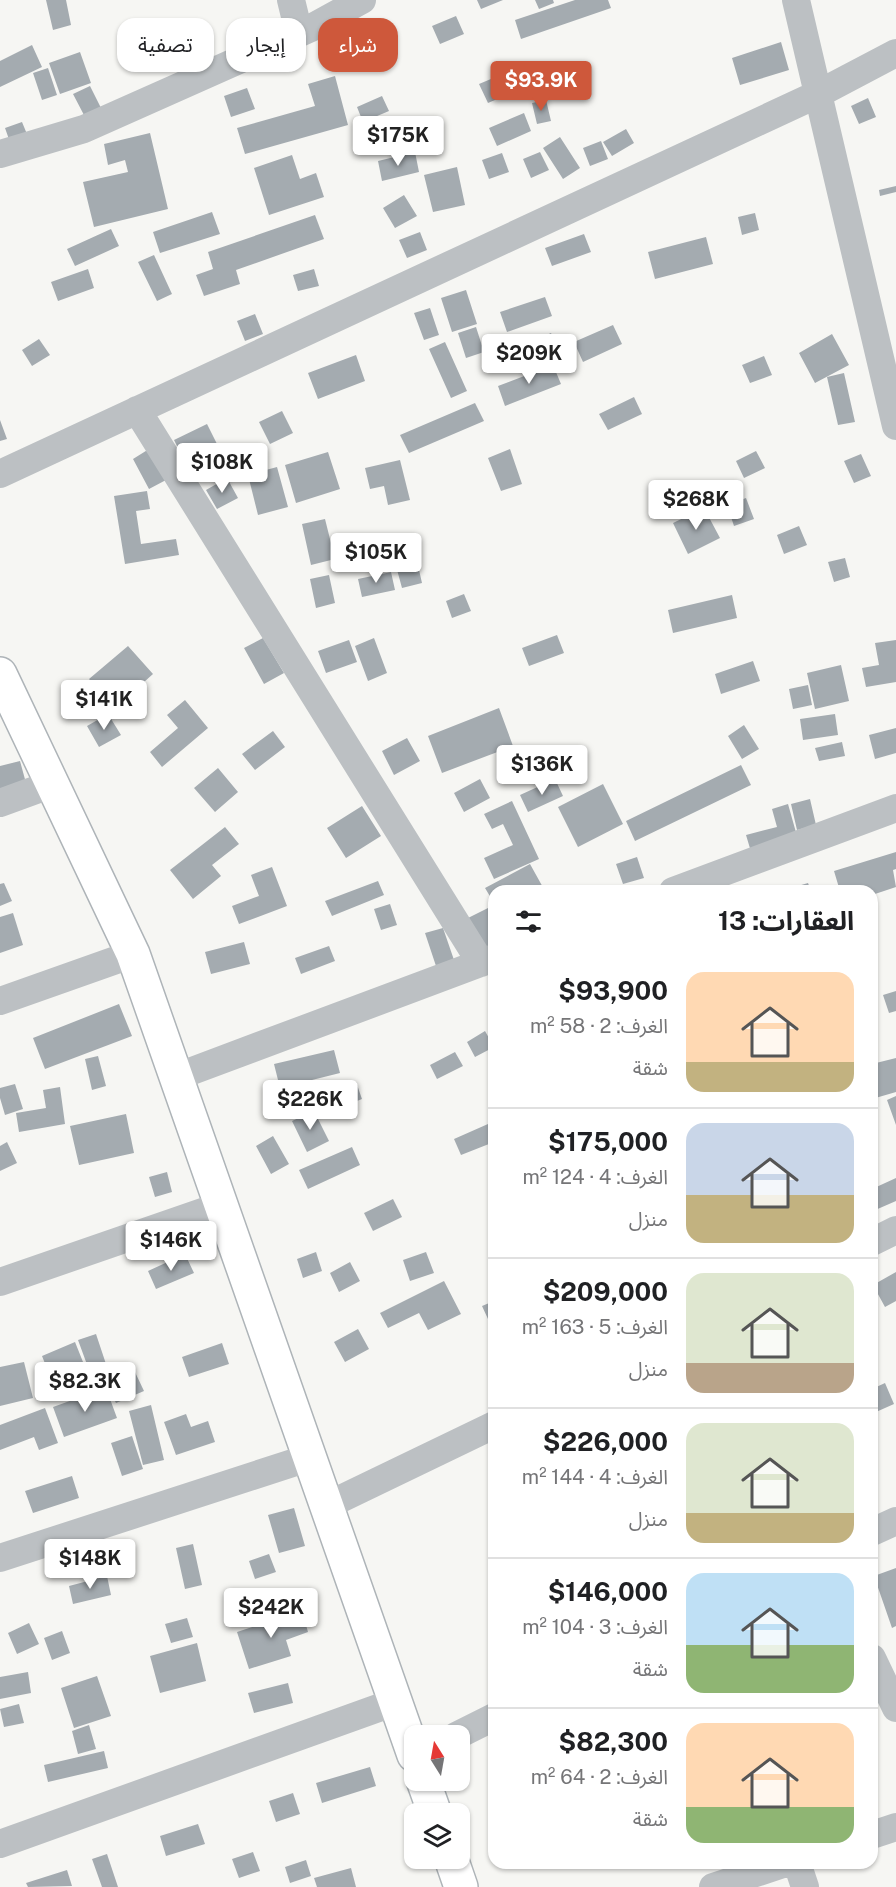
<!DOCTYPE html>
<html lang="ar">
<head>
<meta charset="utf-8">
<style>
	body { margin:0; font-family:"Public Sans","Noto Sans Arabic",sans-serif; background:#f2f2f2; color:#202124; direction:rtl; height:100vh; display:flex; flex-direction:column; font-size:22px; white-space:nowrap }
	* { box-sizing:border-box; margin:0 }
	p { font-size:20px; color:#757577 }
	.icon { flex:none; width:33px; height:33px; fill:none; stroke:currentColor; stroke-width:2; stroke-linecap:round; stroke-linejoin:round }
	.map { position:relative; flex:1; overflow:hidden; direction:ltr }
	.side { position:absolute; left:488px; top:885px; width:390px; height:984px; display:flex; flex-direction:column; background:#fff; border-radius:18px; box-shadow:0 2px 4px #0004; direction:rtl }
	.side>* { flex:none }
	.hud { position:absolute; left:18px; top:18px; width:380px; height:54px; direction:rtl; display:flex; gap:12px }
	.needle { width:39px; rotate:349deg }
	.fabs { position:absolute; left:404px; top:1725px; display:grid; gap:12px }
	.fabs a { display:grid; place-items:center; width:66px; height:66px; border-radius:12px; background:#fff; box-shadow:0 2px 4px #0004; font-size:30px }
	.price { position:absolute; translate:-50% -51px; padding:0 14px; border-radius:6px; background:#fff; color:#222; font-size:20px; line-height:39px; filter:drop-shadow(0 2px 3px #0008) }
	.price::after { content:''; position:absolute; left:50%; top:36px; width:18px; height:14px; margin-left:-9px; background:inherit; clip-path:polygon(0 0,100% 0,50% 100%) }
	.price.active { background:#ce583b; color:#fff }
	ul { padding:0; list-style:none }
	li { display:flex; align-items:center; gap:18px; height:150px; padding:0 24px }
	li+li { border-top:2px solid #e0e0e0 }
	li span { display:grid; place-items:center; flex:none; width:168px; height:120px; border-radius:18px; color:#555 }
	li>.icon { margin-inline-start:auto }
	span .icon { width:72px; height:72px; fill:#fffc; stroke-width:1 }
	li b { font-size:26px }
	h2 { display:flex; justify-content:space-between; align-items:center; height:72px; padding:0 24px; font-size:26px }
	.chip { padding:0 21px; border-radius:18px; background:#fff; box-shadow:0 2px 4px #0004; font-size:21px; line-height:54px }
	.chip.active { background:#ce583b; color:#fff }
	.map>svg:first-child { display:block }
	.building { fill:#a4abb0 }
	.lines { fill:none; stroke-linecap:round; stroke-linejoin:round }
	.secondary-casing { stroke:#aeb4b8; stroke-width:36 }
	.street { stroke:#bcc0c3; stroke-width:28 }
	.secondary { stroke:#fff; stroke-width:33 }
</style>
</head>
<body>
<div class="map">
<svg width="896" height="1887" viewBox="0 0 896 1887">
	<rect width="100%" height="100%" fill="#f6f6f3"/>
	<path class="building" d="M 46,0 L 66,0 L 71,25 L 53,30 Z
		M 477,0 L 503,0 L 481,9 Z
		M 535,0 L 553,0 L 554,3 L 539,9 Z
		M 575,0 L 608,0 L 611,8 L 521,39 L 515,20 Z
		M 456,16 L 464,34 L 440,44 L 432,26 Z
		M 781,42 L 789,70 L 740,85 L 732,58 Z
		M 32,45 L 42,67 L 0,87 L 0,61 Z
		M 80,52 L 91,83 L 60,94 L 49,63 Z
		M 48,68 L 57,95 L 42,100 L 33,73 Z
		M 517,68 L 525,87 L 488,103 L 479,84 Z
		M 335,76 L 348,125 L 245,154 L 237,128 L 315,106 L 308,84 Z
		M 90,86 L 101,108 L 85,117 L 73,94 Z
		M 247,88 L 255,109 L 231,117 L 224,96 Z
		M 382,96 L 389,111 L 363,122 L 357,107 Z
		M 868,98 L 876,117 L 859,124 L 851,106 Z
		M 546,100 L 551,121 L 537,124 L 532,103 Z
		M 524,113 L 531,131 L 497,146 L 489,128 Z
		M 22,122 L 29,139 L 11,145 L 5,128 Z
		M 626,129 L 634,143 L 612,156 L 603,142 Z
		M 150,133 L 168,209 L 94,227 L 83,182 L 128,172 L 125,160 L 108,165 L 104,144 Z
		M 560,137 L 580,168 L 563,179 L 543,148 Z
		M 601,141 L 608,159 L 590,166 L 583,148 Z
		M 415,152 L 419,172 L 382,181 L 378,161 Z
		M 540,152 L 549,170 L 531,178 L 523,159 Z
		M 502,153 L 509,172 L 489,179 L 482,160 Z
		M 292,155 L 300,179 L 316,173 L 324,197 L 269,215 L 254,168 Z
		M 457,167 L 465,205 L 433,212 L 424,175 Z
		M 896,186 L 896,192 L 880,196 L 879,190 Z
		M 404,195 L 417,216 L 395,228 L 383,208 Z
		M 212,212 L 220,234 L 160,253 L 153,232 Z
		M 755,213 L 759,230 L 742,235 L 738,217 Z
		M 315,215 L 324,239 L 236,270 L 240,284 L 204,296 L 196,275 L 213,269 L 208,252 Z
		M 111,229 L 119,246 L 75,266 L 67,249 Z
		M 420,232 L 427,250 L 407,258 L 399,240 Z
		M 584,234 L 591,252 L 552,266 L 545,248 Z
		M 706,237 L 713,264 L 655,279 L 648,252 Z
		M 154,255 L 172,294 L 157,301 L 138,262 Z
		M 88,269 L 94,288 L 58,301 L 51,282 Z
		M 314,269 L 319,286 L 298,291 L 293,275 Z
		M 466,290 L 477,324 L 452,332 L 441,298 Z
		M 545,297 L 552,316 L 507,332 L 500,312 Z
		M 430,308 L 439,335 L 424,340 L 414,313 Z
		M 255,314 L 263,334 L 245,341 L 237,321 Z
		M 613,325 L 622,344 L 583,362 L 574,342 Z
		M 476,327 L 484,352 L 466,358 L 458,333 Z
		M 551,333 L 559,351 L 524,367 L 516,349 Z
		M 832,334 L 849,365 L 815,383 L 799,353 Z
		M 39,339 L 50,355 L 32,366 L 22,350 Z
		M 445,342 L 467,391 L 451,398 L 429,349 Z
		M 356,355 L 365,381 L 318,399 L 308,373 Z
		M 764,356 L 772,375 L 750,383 L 742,365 Z
		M 553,365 L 561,384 L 505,406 L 498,386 Z
		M 844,373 L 855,422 L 838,425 L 827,377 Z
		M 634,397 L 642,414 L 608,430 L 599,414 Z
		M 475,403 L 484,421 L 409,453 L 400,435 Z
		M 282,411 L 293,433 L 270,444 L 259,422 Z
		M 0,420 L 7,439 L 0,441 Z
		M 207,424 L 217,444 L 184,460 L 174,440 Z
		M 149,449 L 166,480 L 149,489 L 133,459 Z
		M 510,449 L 522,484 L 501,491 L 488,458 Z
		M 756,451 L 765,468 L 744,478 L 736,461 Z
		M 328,452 L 340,489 L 296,503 L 285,465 Z
		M 861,454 L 871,476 L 854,483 L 844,461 Z
		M 400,460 L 410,500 L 388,505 L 384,486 L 370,489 L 365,468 Z
		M 277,467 L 288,507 L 258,515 L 248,475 Z
		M 227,478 L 238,498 L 217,509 L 206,490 Z
		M 147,491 L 150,509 L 136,511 L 141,544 L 176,539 L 179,555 L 125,564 L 114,496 Z
		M 746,498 L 754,519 L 734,526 L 727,505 Z
		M 704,508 L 720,538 L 688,554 L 673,523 Z
		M 325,519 L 335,559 L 311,565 L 302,524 Z
		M 799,526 L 807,545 L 784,554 L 777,535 Z
		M 845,558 L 850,577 L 834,582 L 828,562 Z
		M 417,561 L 422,583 L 402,588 L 396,566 Z
		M 391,572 L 395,590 L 362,597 L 358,579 Z
		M 329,575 L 335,603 L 316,608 L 310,579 Z
		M 464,594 L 471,611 L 452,618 L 446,601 Z
		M 732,595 L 737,618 L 673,633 L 668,610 Z
		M 557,635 L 564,653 L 529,666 L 522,648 Z
		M 263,638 L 284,673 L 264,684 L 244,648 Z
		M 374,638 L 387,673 L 368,681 L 355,646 Z
		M 349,640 L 357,662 L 326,673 L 318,651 Z
		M 896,640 L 896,682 L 866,687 L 862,668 L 879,665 L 875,643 Z
		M 128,646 L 153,674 L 115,708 L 89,679 Z
		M 753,661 L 760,681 L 721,694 L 715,674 Z
		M 841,665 L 849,701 L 815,709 L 807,673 Z
		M 808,685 L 812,705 L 793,709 L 789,689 Z
		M 185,700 L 208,728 L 162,767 L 150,752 L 178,728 L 167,715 Z
		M 499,708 L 513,746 L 442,773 L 428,736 Z
		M 108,714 L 121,735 L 99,747 L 87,726 Z
		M 835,714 L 838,735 L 803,740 L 800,719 Z
		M 744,725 L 759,749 L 742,759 L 728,736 Z
		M 896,728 L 896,753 L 875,759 L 869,735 Z
		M 273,731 L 285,747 L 255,770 L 242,754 Z
		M 407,738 L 420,761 L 394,775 L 382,751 Z
		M 842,742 L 845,756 L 819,761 L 815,748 Z
		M 20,761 L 26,783 L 0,790 L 0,766 Z
		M 741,765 L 751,785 L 635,841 L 626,821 Z
		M 218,768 L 238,792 L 215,812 L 194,788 Z
		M 480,779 L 490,798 L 464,812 L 454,793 Z
		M 555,779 L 563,796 L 528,812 L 520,795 Z
		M 603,784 L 623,824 L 578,847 L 558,807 Z
		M 810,799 L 816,825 L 797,830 L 791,804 Z
		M 512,801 L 539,859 L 494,879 L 484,858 L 513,845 L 503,824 L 492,829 L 484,814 Z
		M 788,804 L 799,843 L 752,855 L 746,835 L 777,827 L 772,809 Z
		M 362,806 L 381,836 L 346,858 L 327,828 Z
		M 225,827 L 239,844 L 212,865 L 221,876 L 193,899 L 170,870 Z
		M 896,852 L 896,869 L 893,870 L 896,887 L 872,895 L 872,891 L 840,891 L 834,871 Z
		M 637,857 L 644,878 L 623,884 L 616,864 Z
		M 530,864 L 545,891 L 494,891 L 494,903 L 485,888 Z
		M 272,867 L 287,906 L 239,924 L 232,906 L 259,896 L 251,875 Z
		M 378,881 L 384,895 L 332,916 L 325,901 Z
		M 4,883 L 12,901 L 0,906 L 0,884 Z
		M 808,883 L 811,891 L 789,891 L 788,889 Z
		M 390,904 L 397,925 L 381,930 L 374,909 Z
		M 494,905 L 494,958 L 464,920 Z
		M 13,913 L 23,945 L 0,953 L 0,917 Z
		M 443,928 L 454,960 L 436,966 L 425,933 Z
		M 244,942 L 250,964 L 211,974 L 205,952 Z
		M 329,946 L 335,961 L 301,974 L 295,958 Z
		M 896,991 L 896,1011 L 889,1013 L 883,995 Z
		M 119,1004 L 132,1036 L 45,1069 L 33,1038 Z
		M 485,1031 L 494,1047 L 475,1057 L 467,1042 Z
		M 334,1050 L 340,1073 L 280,1088 L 274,1064 Z
		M 455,1052 L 463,1066 L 437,1079 L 430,1065 Z
		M 98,1056 L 106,1086 L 92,1090 L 85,1059 Z
		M 896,1058 L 896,1092 L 872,1099 L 872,1064 Z
		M 356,1082 L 362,1099 L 347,1105 L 340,1089 Z
		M 15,1084 L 23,1109 L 5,1115 L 0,1098 L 0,1088 Z
		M 60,1087 L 65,1124 L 19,1132 L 16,1113 L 46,1108 L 43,1090 Z
		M 896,1096 L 896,1125 L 887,1100 Z
		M 314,1111 L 329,1141 L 307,1152 L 292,1121 Z
		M 126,1114 L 134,1153 L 79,1165 L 70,1126 Z
		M 488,1124 L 494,1142 L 461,1155 L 454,1139 Z
		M 273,1136 L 289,1164 L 271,1174 L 256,1146 Z
		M 7,1142 L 17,1163 L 0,1171 L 0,1146 Z
		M 352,1147 L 360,1165 L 308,1189 L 299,1170 Z
		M 167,1172 L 172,1192 L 155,1197 L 149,1177 Z
		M 896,1178 L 896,1201 L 873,1211 L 872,1189 Z
		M 393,1199 L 402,1217 L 373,1231 L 364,1213 Z
		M 316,1252 L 322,1271 L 303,1278 L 297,1259 Z
		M 426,1252 L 434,1273 L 410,1281 L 403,1260 Z
		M 185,1254 L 194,1273 L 156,1289 L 148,1271 Z
		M 350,1262 L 360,1281 L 339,1292 L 330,1273 Z
		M 896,1272 L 896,1301 L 885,1307 L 873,1285 Z
		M 444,1281 L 461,1314 L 428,1330 L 419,1313 L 388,1328 L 380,1313 Z
		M 494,1301 L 494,1332 L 482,1306 Z
		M 358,1329 L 369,1349 L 345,1362 L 334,1342 Z
		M 96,1334 L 106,1364 L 89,1370 L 78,1340 Z
		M 75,1342 L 87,1372 L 54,1386 L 42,1356 Z
		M 222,1343 L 229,1364 L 189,1377 L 182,1357 Z
		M 24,1362 L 33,1398 L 0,1406 L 0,1367 Z
		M 134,1370 L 144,1391 L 116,1403 L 106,1383 Z
		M 885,1383 L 894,1404 L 876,1412 L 872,1402 L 872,1389 Z
		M 106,1388 L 117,1418 L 64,1437 L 53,1407 Z
		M 151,1405 L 164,1460 L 143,1465 L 129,1411 Z
		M 45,1408 L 58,1443 L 39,1450 L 34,1437 L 0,1450 L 0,1425 Z
		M 186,1414 L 191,1427 L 208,1421 L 215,1442 L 176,1455 L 164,1422 Z
		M 132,1436 L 143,1469 L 122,1476 L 111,1443 Z
		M 72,1476 L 79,1498 L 33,1513 L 25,1491 Z
		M 294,1508 L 305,1546 L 279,1553 L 268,1515 Z
		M 193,1544 L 202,1585 L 185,1589 L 176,1548 Z
		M 269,1554 L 276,1572 L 255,1579 L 249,1561 Z
		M 896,1568 L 896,1626 L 892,1628 L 874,1576 Z
		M 107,1576 L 111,1595 L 73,1604 L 69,1586 Z
		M 302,1611 L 308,1632 L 286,1640 L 291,1656 L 249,1669 L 237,1632 Z
		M 187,1618 L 193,1637 L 171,1643 L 165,1624 Z
		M 29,1623 L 39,1644 L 17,1654 L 8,1633 Z
		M 62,1631 L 70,1653 L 52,1660 L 44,1638 Z
		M 197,1643 L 206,1681 L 160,1693 L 150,1656 Z
		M 28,1672 L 31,1693 L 0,1699 L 0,1677 Z
		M 97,1676 L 111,1716 L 74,1728 L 61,1688 Z
		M 288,1683 L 293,1703 L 254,1713 L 248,1693 Z
		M 19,1704 L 24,1723 L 4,1727 L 0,1709 Z
		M 89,1725 L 96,1749 L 78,1754 L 72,1731 Z
		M 104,1751 L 108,1768 L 48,1782 L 44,1765 Z
		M 370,1767 L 376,1786 L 322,1803 L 316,1783 Z
		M 293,1793 L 300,1814 L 276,1822 L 269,1801 Z
		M 198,1824 L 205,1844 L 166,1856 L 160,1836 Z
		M 253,1852 L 260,1871 L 239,1878 L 232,1859 Z
		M 107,1854 L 118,1887 L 102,1887 L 92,1859 Z
		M 306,1860 L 311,1876 L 290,1883 L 285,1867 Z
		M 351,1868 L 356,1887 L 317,1887 L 314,1878 Z
		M 67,1870 L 72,1886 L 28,1887 L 26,1883 Z"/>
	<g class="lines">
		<g class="secondary-casing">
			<path id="secondary" d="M 0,674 L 133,954 L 414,1755
				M 423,1780 L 435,1814
				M 451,1858 L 461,1887"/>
		</g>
		<path class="street" d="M 291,0 L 299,33
			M 796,0 L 896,426
			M 0,154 L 84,129 L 311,28 L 362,0
			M 137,410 L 481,963
			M 0,474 L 818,94 L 896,53
			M 0,803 L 52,784
			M 673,891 L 896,808
			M 0,1001 L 133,954
			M 176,1077 L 494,958
			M 872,1242 L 896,1230
			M 0,1282 L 220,1206
			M 326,1506 L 494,1425
			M 872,1532 L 896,1521
			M 0,1558 L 308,1458
			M 872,1658 L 896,1708
			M 456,1736 L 494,1717
			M 872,1835 L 896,1827
			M 0,1844 L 395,1702
			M 797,1863 L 805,1887
			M 713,1887 L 786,1863"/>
		<use href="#secondary" class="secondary"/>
	</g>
</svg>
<div class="fabs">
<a><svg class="needle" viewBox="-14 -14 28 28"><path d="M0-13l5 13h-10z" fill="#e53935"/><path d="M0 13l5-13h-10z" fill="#757577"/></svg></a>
<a><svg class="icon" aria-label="layers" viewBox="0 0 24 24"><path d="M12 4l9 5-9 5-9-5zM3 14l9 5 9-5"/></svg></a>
</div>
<b class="price active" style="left:541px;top:112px">$93.9K</b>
<b class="price" style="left:398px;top:167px">$175K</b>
<b class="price" style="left:529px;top:385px">$209K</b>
<b class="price" style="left:222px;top:494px">$108K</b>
<b class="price" style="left:696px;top:531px">$268K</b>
<b class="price" style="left:376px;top:584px">$105K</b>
<b class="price" style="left:104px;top:731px">$141K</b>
<b class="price" style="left:542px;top:796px">$136K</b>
<b class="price" style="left:310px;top:1131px">$226K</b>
<b class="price" style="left:171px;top:1272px">$146K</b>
<b class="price" style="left:85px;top:1413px">$82.3K</b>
<b class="price" style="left:90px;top:1590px">$148K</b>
<b class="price" style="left:271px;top:1639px">$242K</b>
<div class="hud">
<a class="chip active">شراء</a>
<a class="chip">إيجار</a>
<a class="chip">تصفية</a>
</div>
<section class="side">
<h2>العقارات: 13<svg class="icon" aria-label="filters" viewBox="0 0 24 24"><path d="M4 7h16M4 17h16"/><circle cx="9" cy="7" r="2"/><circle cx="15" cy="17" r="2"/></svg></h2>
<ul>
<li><span style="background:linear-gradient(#ffd9b3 75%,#c2b280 0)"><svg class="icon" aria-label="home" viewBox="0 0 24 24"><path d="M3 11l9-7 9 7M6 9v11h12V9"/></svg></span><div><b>$93,900</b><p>الغرف: 2 · 58 m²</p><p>شقة</p></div></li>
<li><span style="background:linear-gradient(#c9d6e8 60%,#c2b280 0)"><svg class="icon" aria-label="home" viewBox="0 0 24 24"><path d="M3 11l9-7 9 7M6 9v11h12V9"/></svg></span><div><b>$175,000</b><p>الغرف: 4 · 124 m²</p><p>منزل</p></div></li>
<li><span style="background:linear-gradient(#dfe7d0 75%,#b9a48a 0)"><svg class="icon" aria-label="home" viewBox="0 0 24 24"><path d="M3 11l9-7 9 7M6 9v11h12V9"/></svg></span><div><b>$209,000</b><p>الغرف: 5 · 163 m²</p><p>منزل</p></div></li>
<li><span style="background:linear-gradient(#dfe7d0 75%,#c2b280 0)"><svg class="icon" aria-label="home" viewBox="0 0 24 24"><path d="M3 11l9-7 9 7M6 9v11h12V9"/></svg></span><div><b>$226,000</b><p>الغرف: 4 · 144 m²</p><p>منزل</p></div></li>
<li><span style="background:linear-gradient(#bfe0f5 60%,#8fb573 0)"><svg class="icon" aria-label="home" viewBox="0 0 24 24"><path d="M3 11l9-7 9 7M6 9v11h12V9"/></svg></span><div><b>$146,000</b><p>الغرف: 3 · 104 m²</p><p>شقة</p></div></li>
<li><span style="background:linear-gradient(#ffd9b3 70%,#8fb573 0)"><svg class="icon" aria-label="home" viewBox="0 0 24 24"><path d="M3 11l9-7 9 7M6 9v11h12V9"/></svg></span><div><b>$82,300</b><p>الغرف: 2 · 64 m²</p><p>شقة</p></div></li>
</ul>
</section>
</div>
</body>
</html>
